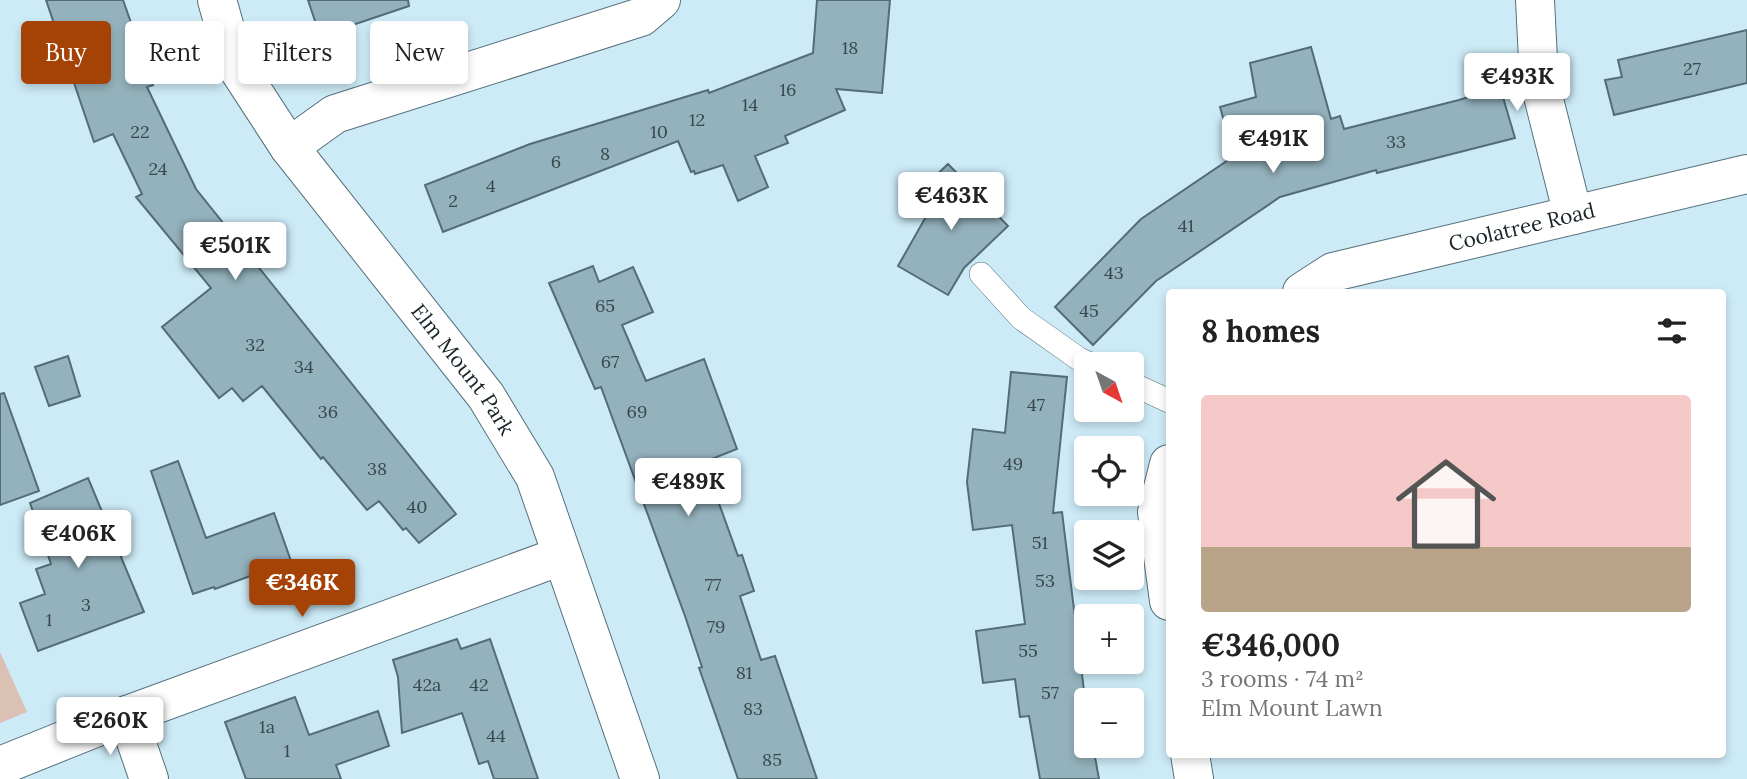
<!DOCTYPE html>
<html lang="en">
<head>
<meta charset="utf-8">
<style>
	body { margin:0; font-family:Lora,serif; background:#f2f2f2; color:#222; height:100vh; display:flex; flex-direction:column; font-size:26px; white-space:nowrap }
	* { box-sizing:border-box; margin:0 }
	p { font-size:23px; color:#767676 }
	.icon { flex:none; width:38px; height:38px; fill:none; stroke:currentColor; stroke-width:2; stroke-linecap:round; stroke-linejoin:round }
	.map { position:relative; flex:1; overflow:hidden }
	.drawer { position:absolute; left:1166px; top:289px; width:560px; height:469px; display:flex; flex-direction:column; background:#fff; border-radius:7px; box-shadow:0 4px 10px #0003 }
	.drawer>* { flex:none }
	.guide { position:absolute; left:21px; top:21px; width:665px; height:63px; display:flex; gap:14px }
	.needle { width:46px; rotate:140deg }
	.fabs { position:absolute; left:1074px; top:352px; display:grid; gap:14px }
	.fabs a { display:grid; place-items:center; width:70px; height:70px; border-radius:7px; background:#fff; box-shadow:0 4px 10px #0003; font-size:35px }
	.price { position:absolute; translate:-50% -60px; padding:0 16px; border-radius:7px; background:#fff; color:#222; font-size:23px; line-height:46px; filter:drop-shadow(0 2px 4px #0008) }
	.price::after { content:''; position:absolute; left:50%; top:42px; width:21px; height:16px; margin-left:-10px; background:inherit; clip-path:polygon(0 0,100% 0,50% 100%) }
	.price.selected { background:#a54306; color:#fff }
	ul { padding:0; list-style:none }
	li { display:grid; align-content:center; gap:14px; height:371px; padding:0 35px }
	li span { display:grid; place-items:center; height:217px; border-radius:7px; color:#555 }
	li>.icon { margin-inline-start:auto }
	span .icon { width:126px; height:126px; fill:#fffc; stroke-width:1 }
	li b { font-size:30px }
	h2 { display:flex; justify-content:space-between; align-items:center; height:84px; padding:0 35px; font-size:30px }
	.chip { padding:0 24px; border-radius:7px; background:#fff; box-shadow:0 4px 10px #0003; font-size:24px; line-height:63px }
	.chip.selected { background:#a54306; color:#fff }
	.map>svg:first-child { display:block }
	.green { fill:#dbc0b4 }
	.building { fill:#94b2bd; stroke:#516d77; stroke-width:2 }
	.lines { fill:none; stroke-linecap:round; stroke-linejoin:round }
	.lane-casing { stroke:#55707b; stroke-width:24 }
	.street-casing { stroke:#55707b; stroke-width:40 }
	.lane { stroke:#fff; stroke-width:23 }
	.street { stroke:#fff; stroke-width:38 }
	.labels { text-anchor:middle; stroke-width:5; stroke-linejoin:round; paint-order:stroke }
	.number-label { font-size:18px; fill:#38484e }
	.street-label { font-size:21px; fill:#192529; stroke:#e4f6fd }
</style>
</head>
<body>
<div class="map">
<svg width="1747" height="779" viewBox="0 0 1747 779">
	<rect width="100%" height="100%" fill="#ccebf7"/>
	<path class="green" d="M 0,652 L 27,712 L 0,723 Z"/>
	<path class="building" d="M 46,0 L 123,0 L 153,85 L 147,87 L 196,189 L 456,514 L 419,543 L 406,528 L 403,530 L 379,501 L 367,510 L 323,457 L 321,459 L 262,386 L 243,401 L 232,388 L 219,398 L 162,327 L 211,288 L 136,197 L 142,194 L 113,134 L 94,142 Z
		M 308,0 L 408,0 L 409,6 L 320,36 Z
		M 817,0 L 890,0 L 882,93 L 836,89 L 845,110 L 785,136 L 788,143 L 755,156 L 768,187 L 738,201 L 723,165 L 695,174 L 694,171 L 691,172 L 678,141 L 443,232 L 425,185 L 530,144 L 708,90 L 709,93 L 813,53 Z
		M 1747,30 L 1747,83 L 1614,115 L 1605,80 L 1622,77 L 1618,60 Z
		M 1311,47 L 1331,119 L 1340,116 L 1344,129 L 1459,100 L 1500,87 L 1515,138 L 1377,173 L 1376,170 L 1280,197 L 1156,281 L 1093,345 L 1055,307 L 1141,219 L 1234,156 L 1220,107 L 1256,97 L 1250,63 Z
		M 948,164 L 1008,226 L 964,268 L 948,295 L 898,266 L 936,199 L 924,187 Z
		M 593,266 L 599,282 L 633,267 L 653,312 L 622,325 L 646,381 L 704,359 L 737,449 L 704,462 L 738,556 L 742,555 L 754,591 L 740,596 L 761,660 L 775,656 L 817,779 L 738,779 L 699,668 L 702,667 L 685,616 L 601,387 L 595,389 L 549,283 Z
		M 68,356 L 80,396 L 49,406 L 35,367 Z
		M 1011,372 L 1067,377 L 1053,513 L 1062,512 L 1087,715 L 1087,746 L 1093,746 L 1099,779 L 1040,779 L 1029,716 L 1020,717 L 1015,679 L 983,683 L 976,631 L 1025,624 L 1012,525 L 973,530 L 967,482 L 973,429 L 1005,433 Z
		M 4,393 L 39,491 L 0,505 L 0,394 Z
		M 178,461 L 206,538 L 274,513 L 291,561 L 215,589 L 214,587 L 193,594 L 151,471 Z
		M 88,478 L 144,612 L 38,651 L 20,603 L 45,594 L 36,569 L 51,564 L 30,503 Z
		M 457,639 L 461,649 L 490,639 L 538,779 L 494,779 L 488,761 L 479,764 L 462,713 L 402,733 L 398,677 L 393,660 Z
		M 295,697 L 309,735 L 378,711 L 389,746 L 336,765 L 341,779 L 246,779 L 225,722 Z"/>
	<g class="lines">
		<g class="lane-casing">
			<path id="lane" d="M 981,274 L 1021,318 L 1079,359 L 1090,364
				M 1132,384 L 1169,401"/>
		</g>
		<g class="street-casing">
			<g id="street">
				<path id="s1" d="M 217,0 L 235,64 L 289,147 L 486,396 L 535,477 L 640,779"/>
				<path d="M 1535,0 L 1539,80 L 1573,215"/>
				<path d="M 289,147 L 335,114 L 641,17 L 661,0"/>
				<path id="s2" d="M 1302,292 L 1333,272 L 1747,174"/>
				<path d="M 1169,464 L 1157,512 L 1169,601"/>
				<path d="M 127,715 L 149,779"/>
				<path d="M 1190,754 L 1194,779"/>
				<path d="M 0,766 L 127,715 L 561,556"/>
			</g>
		</g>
		<use href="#lane" class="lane"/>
		<use href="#street" class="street"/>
	</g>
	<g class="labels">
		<g class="number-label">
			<text x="850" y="54">18</text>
			<text x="1692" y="75">27</text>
			<text x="788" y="96">16</text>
			<text x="750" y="111">14</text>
			<text x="697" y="126">12</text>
			<text x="140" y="138">22</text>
			<text x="659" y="138">10</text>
			<text x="1396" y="148">33</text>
			<text x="605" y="160">8</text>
			<text x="556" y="168">6</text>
			<text x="158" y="175">24</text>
			<text x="491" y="192">4</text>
			<text x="453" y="207">2</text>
			<text x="1186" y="232">41</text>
			<text x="1114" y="279">43</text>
			<text x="605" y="312">65</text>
			<text x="1089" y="317">45</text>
			<text x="255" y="351">32</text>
			<text x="610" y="368">67</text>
			<text x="304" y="373">34</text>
			<text x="1036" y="411">47</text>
			<text x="328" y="418">36</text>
			<text x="637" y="418">69</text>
			<text x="1013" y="470">49</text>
			<text x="377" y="475">38</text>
			<text x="417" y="513">40</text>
			<text x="1040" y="549">51</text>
			<text x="1045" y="587">53</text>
			<text x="713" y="591">77</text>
			<text x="86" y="611">3</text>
			<text x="49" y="626">1</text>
			<text x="716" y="633">79</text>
			<text x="1028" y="657">55</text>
			<text x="744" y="679">81</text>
			<text x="427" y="691">42a</text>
			<text x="479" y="691">42</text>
			<text x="1050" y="699">57</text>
			<text x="753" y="715">83</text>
			<text x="267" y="733">1a</text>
			<text x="496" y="742">44</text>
			<text x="287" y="757">1</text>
			<text x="772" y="766">85</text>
		</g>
		<g class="street-label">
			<text dy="7" stroke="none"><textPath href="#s2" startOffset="231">Coolatree Road</textPath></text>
			<text dy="7" stroke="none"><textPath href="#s1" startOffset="448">Elm Mount Park</textPath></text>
		</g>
	</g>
</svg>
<div class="fabs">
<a><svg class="needle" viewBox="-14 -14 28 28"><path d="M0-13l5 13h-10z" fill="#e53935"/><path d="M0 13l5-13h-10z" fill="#767676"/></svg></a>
<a><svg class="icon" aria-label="locate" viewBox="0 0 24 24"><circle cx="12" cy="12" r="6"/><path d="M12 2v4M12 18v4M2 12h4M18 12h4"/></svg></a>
<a><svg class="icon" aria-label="layers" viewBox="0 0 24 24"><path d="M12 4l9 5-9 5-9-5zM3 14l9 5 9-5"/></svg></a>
<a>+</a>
<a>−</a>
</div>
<b class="price" style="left:1517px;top:113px">€493K</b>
<b class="price" style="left:1273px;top:175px">€491K</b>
<b class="price" style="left:951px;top:232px">€463K</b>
<b class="price" style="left:235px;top:282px">€501K</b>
<b class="price" style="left:688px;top:518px">€489K</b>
<b class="price" style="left:78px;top:570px">€406K</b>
<b class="price selected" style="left:302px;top:619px">€346K</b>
<b class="price" style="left:110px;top:757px">€260K</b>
<div class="guide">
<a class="chip selected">Buy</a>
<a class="chip">Rent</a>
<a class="chip">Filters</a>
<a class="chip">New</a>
</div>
<section class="drawer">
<h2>8 homes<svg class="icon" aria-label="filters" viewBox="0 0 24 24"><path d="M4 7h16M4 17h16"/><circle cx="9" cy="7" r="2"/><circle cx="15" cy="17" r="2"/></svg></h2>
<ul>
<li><span style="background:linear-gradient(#f6c9c9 70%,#b9a48a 0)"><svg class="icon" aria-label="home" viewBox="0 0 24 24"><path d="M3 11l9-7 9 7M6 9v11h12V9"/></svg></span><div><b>€346,000</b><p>3 rooms · 74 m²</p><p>Elm Mount Lawn</p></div></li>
</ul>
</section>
</div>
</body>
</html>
